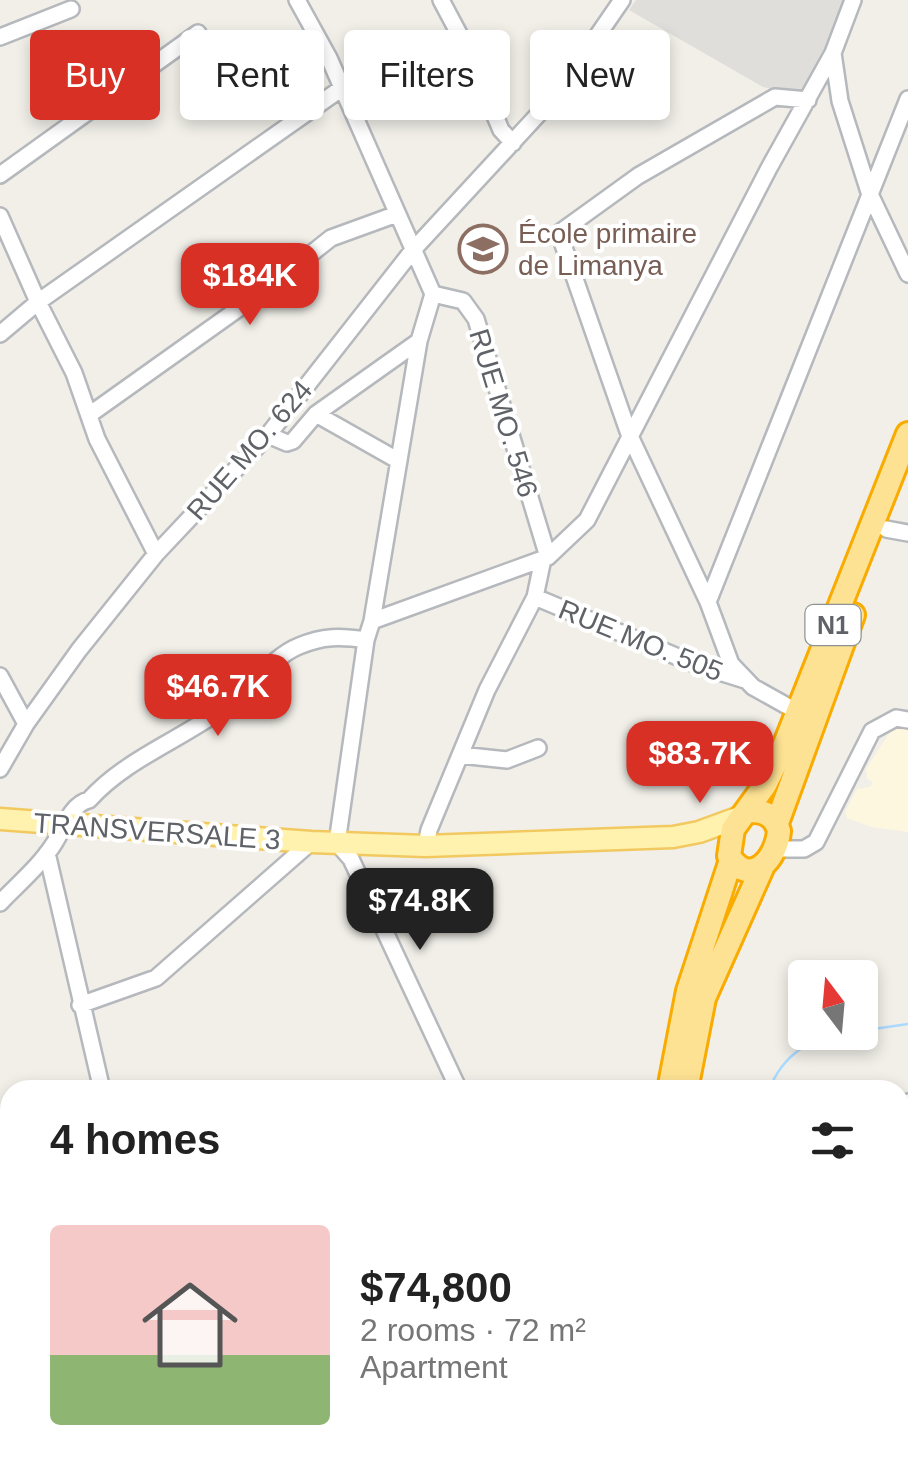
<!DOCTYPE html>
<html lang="en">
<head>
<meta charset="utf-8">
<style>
	body { margin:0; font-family:Helvetica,sans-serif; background:#f2f2f2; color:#222; height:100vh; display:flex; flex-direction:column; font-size:38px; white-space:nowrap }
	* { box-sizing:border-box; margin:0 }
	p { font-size:32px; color:#767676 }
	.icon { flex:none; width:55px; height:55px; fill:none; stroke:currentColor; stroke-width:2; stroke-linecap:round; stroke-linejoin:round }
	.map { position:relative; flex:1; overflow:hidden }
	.panel { position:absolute; left:0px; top:1080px; width:910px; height:390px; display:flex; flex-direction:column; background:#fff; border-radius:30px 30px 0 0; box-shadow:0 5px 15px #0003 }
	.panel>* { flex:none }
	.hud { position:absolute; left:30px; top:30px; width:850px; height:90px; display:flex; gap:20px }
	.needle { width:65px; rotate:344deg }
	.fabs { position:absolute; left:788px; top:960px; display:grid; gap:20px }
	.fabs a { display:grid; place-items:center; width:90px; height:90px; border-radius:10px; background:#fff; box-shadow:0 5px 15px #0003; font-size:50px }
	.price { position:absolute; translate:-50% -85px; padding:0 22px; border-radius:20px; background:#d93025; color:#fff; font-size:32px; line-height:65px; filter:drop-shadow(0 2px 5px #0008) }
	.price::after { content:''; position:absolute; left:50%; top:60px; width:30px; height:22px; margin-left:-15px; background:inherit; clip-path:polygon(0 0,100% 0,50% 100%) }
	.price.current { background:#222; color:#fff }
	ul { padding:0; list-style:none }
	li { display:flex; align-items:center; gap:30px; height:250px; padding:0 50px }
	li+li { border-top:2px solid #e0e0e0 }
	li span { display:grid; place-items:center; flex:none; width:280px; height:200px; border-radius:10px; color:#555 }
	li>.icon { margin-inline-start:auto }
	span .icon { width:120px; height:120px; fill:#fffc; stroke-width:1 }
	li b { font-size:42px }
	h2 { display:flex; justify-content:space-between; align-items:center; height:120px; padding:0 50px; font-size:42px }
	.pill { padding:0 35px; border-radius:10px; background:#fff; box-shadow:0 5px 15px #0003; font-size:35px; line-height:90px }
	.pill.current { background:#d93025; color:#fff }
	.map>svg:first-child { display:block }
	.commercial { fill:#fef7e0 }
	.industrial { fill:#e0deda }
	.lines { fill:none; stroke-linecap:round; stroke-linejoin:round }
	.stream { stroke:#aadaff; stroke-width:2.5 }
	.minor-casing { stroke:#b5b8bc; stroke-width:20 }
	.major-casing { stroke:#f2c960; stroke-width:25 }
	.highway-casing { stroke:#f9ab00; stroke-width:28 }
	.minor { stroke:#fff; stroke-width:15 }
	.major { stroke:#fff2af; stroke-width:20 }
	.highway { stroke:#fde293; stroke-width:22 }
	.labels { text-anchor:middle; stroke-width:8; stroke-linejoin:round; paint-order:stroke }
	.shield { fill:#fff; stroke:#8f9295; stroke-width:2.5 }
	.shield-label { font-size:25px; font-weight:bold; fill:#5f6368 }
	.education-label { font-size:28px; fill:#785e54; stroke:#fff; text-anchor:start }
	.street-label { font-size:28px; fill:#5f6368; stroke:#fff }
</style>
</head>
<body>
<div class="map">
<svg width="908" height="1470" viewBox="0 0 908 1470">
	<rect width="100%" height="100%" fill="#f1efe8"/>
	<path class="commercial" d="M 894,726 L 908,728 L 908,832 L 872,827 L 847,818 L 845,812 L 857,789 L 870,787 L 873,782 L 867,779 L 866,769 Z"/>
	<path class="industrial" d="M 636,0 L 848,0 L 830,51 L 819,62 L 799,94 L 763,87 L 629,10 Z"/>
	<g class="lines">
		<path class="stream" d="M 860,1031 L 908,1024
			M 769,1090 C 783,1054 810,1038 848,1032"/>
		<g class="minor-casing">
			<path id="minor" d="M 297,0 L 329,58 L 433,294 L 419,341 L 372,621 L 366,640 L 337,843 L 351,859 L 459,1090
				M 441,0 L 466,47 L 501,130 L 513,143
				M 853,0 L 833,53 L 840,101 L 869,192 L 908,274
				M 0,37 L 71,9
				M 0,175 L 198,33
				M 0,216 L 38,302 L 74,373 L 97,439 L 156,554
				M 433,294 L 463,301 L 476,319 L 548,557
				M 0,334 L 38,302 L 342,88
				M 316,414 L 399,461
				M 89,415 L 273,284 L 331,238 L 397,214
				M 268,435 L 287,443 L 293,441 L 316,414 L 419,341
				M 886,529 L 908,533
				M 535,597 L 697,665 L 745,680
				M 708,602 L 908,99
				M 372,621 L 548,557 L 587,520 L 769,168 L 833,53
				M 0,676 L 26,724
				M 805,716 L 753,687 L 731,664 L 708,602 L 629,434 L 559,233 L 638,176 L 775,97 L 808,100
				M 460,755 L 507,760 L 538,748
				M 0,769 L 26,724 L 79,650 L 156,554 L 268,435 L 413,250 L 558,93 L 622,0
				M 426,846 L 429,830 L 487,690 L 535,597 L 543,559
				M 775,849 L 804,849 L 816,842 L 872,731 L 896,718 L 908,720
				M 47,853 L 102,1090
				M 0,903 C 18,884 41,865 55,842 C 64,828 71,804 89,800 C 127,758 183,739 228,705 C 251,688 272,657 299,646 C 323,636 340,636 366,640
				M 80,1005 L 156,978 L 311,842
				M 900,1105 L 908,1102
				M 900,1170 L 908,1180
				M 0,1194 L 10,1192
				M 0,1261 L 10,1254
				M 900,1443 L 908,1453
				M 0,1457 L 10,1458
				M 26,1460 L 139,1470
				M 638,1460 L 643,1470
				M 455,1470 L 462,1460"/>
		</g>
		<g class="major-casing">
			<path id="major" d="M 0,819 L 311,842 L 426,846 L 673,837 L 699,832 L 740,817"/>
		</g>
		<g class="highway-casing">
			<path id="highway" d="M 747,811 C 763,810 775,815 779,831 C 777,859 750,889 729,856 L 733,829 L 765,785 L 785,744 L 908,434
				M 777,823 L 853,615
				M 669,1090 L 688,991 L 731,860
				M 686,1090 L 704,998 L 762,868
				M 796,1460 L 802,1470
				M 816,1460 L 822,1470"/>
		</g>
		<use href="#minor" class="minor"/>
		<use href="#major" class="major"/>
		<use href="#highway" class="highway"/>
	</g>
	<defs>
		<g id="school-ring" transform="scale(2.5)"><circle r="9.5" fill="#fff" stroke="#8d6e63" stroke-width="1.5"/><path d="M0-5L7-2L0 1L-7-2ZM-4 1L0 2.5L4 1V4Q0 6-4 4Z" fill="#8d6e63"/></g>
	</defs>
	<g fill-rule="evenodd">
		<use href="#school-ring" x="483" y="249"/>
	</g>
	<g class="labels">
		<rect class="shield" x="805.5" y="605" width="55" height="40" rx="8"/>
		<g class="shield-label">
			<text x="833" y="634">N1</text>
		</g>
		<g class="education-label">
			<text x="518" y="243">École primaire<tspan x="518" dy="32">de Limanya</tspan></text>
		</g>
		<g class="street-label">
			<text transform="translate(504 413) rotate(73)" y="10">RUE MO. 546</text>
			<text transform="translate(249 450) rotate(-49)" y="10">RUE MO. 624</text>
			<text transform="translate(641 640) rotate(22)" y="10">RUE MO. 505</text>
			<text transform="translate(157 831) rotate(4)" y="10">TRANSVERSALE 3</text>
		</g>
	</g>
</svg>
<div class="fabs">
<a><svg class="needle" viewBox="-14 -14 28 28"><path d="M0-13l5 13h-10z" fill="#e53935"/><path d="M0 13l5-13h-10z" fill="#767676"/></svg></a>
</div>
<b class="price" style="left:250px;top:328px">$184K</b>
<b class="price" style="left:218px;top:739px">$46.7K</b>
<b class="price" style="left:700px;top:806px">$83.7K</b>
<b class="price current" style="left:420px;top:953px">$74.8K</b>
<div class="hud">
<a class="pill current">Buy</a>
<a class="pill">Rent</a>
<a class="pill">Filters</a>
<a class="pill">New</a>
</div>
<section class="panel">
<h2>4 homes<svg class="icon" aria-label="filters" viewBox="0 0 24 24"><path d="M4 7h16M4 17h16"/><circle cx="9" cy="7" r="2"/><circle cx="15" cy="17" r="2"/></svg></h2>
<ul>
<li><span style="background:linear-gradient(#f6c9c9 65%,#8fb573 0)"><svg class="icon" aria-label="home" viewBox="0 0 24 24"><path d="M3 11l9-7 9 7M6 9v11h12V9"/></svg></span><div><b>$74,800</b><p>2 rooms · 72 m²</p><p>Apartment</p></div></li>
</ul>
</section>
</div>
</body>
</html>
